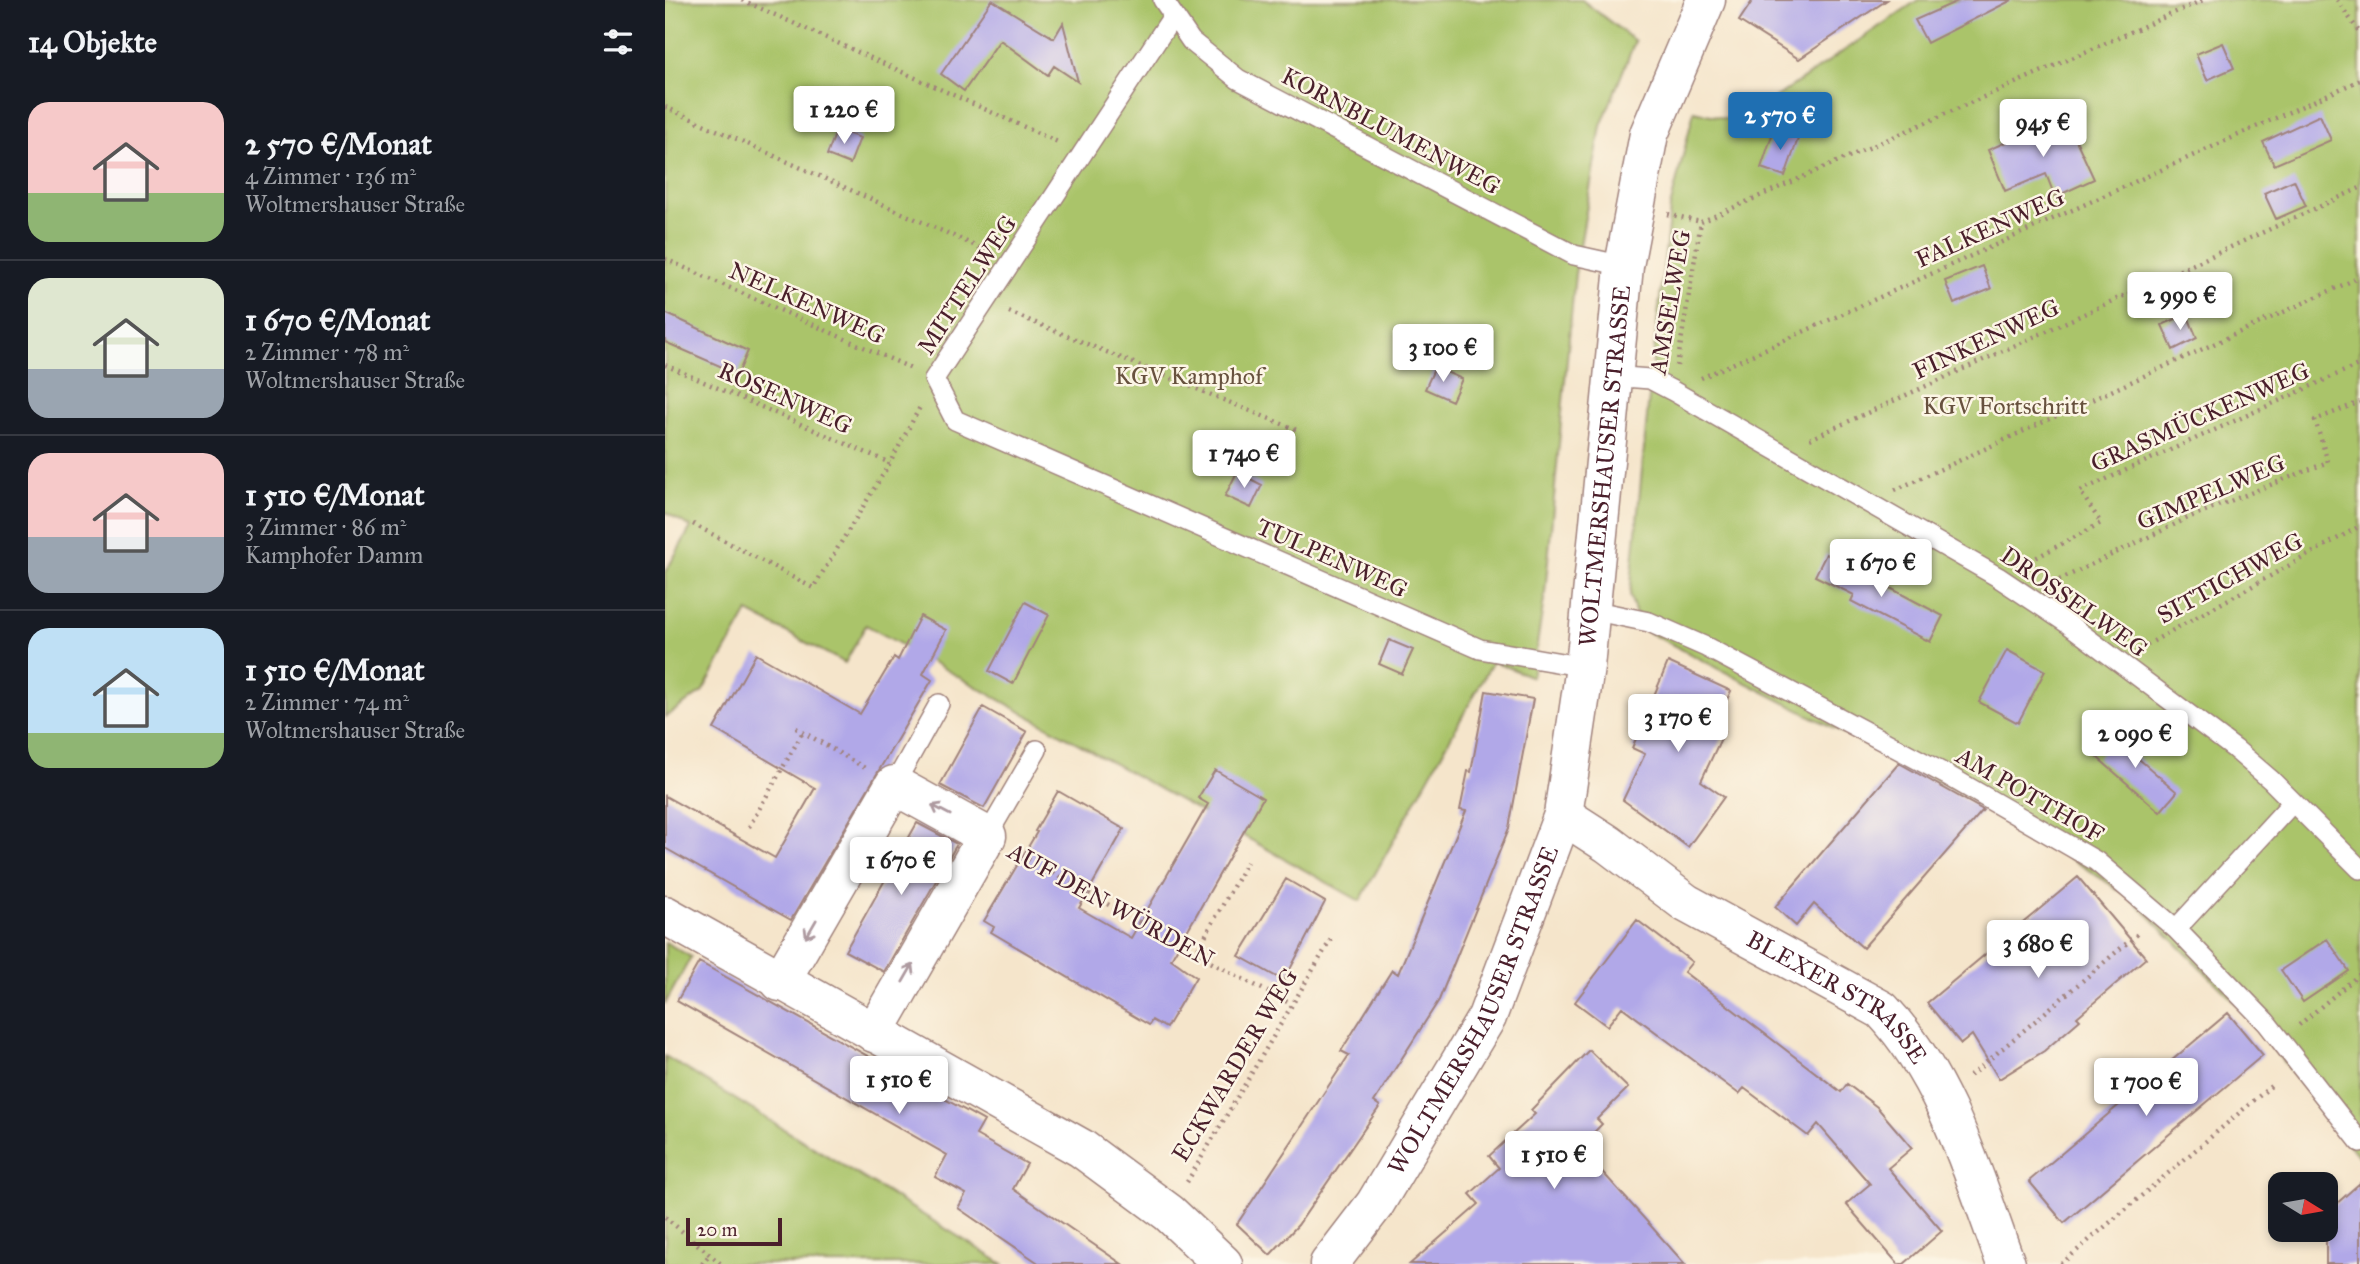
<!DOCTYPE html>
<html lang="de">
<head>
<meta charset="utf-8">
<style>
	body { margin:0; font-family:"IM FELL Great Primer",serif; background:#242831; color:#f1f3f6; height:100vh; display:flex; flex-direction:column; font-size:26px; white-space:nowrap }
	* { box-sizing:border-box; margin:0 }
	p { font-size:23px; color:#9ea1a6 }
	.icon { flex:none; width:38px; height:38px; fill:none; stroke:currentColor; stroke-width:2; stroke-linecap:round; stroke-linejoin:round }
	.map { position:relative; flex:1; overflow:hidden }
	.details { display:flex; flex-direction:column; background:#171b24; width:665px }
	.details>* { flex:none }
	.needle { width:46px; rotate:101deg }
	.fabs { position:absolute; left:1603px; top:1172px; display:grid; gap:14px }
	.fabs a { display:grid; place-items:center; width:70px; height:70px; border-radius:14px; background:#171b24; box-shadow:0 4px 10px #0003; font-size:35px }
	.scale { position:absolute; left:21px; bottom:18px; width:96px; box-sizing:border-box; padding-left:7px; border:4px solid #4a1f2b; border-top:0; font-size:19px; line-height:24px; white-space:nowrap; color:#4a1f2b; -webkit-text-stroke:5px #fcf5e5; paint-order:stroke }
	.price { position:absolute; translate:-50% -60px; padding:0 16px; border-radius:7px; background:#fff; color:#222; font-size:23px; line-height:46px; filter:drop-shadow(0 2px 4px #0008) }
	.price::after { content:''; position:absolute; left:50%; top:42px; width:21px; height:16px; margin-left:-10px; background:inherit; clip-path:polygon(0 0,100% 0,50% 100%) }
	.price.on { background:#1f6fb2; color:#fff }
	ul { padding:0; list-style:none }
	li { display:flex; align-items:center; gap:21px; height:175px; padding:0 28px }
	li+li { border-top:2px solid #363941 }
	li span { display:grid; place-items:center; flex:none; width:196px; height:140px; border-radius:21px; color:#555 }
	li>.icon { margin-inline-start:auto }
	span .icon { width:84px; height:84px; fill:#fffc; stroke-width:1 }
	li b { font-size:30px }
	h2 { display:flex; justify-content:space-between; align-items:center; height:84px; padding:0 28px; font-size:30px }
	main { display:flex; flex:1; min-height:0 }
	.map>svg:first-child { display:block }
	.green { fill:#aac46a; stroke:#7a724a; stroke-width:2 }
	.building { fill:#b1a8e8 }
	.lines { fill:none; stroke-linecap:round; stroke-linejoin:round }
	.service-casing { stroke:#a0827b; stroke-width:22 }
	.minor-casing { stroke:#a0827b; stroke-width:41 }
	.tertiary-casing { stroke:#a0827b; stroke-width:41 }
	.path { stroke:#a0827b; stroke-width:4.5; stroke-dasharray:2 5; stroke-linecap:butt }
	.service { stroke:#fff; stroke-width:19 }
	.minor { stroke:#fff; stroke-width:38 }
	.tertiary { stroke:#fff; stroke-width:38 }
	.oneway { stroke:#ae9aa0 }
	.labels { text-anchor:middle; stroke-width:5; stroke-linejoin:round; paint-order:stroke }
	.street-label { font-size:24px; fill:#4a1f2b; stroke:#fcf5e5 }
	.park-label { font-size:24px; fill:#67513e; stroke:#fcf5e5 }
</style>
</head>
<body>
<main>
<section class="details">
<h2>14 Objekte<svg class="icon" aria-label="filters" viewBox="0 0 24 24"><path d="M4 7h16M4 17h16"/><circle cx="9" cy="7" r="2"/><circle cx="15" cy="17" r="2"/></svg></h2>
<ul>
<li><span style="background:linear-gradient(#f6c9c9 65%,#8fb573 0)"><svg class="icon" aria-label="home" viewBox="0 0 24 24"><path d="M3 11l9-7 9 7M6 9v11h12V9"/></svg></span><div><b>2 570 €/Monat</b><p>4 Zimmer · 136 m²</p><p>Woltmershauser Straße</p></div></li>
<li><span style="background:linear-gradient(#dfe7d0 65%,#9aa5b1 0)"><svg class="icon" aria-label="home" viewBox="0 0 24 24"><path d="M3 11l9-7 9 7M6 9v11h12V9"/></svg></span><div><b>1 670 €/Monat</b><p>2 Zimmer · 78 m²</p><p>Woltmershauser Straße</p></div></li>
<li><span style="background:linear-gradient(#f6c9c9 60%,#9aa5b1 0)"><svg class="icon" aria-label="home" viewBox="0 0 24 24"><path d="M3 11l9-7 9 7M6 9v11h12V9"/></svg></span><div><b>1 510 €/Monat</b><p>3 Zimmer · 86 m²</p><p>Kamphofer Damm</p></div></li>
<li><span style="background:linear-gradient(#bfe0f5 75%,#8fb573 0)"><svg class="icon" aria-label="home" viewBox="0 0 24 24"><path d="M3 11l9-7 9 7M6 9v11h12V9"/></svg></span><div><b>1 510 €/Monat</b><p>2 Zimmer · 74 m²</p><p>Woltmershauser Straße</p></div></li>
</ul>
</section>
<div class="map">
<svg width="1695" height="1264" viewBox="0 0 1695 1264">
	<rect width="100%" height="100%" fill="#fcf5e5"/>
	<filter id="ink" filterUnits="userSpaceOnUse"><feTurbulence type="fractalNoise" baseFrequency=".0143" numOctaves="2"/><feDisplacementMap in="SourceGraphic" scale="14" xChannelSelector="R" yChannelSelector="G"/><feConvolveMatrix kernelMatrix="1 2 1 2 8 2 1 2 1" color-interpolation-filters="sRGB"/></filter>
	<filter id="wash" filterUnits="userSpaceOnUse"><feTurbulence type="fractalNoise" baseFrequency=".00686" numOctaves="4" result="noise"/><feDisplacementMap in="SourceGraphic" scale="28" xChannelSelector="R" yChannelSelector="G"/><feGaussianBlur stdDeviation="1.57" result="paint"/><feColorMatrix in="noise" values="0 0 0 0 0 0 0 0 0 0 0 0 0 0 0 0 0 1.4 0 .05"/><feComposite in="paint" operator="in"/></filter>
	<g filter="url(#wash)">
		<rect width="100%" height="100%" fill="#f5e5cb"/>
		<path class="green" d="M 0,0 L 917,0 L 970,41 L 936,126 L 910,274 L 880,593 L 867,677 L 828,661 L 695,901 L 201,625 L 180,663 L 83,612 L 37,692 L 0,717 L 0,573 L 26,527 L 0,512 Z
			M 1253,0 L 1695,0 L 1695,1158 L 1574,1006 L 1465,897 L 1341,817 L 975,628 L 965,595 L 983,406 L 1005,208 L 1029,111 L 1075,122 Z
			M 0,942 L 26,957 L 0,1004 Z
			M 0,1056 L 338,1264 L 0,1264 Z"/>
		<g id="blocks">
			<path class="building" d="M 327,0 L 389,38 L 398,23 L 413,82 L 389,66 L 383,75 L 335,40 L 299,91 L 276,74 Z
				M 1088,0 L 1222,0 L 1134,59 L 1074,21 Z
				M 1295,0 L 1347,0 L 1262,43 L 1250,20 Z
				M 1558,43 L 1569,68 L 1542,80 L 1531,54 Z
				M 1655,115 L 1666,140 L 1609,165 L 1598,142 Z
				M 1400,116 L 1429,179 L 1390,197 L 1381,174 L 1340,191 L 1323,150 Z
				M 172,129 L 195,138 L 185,164 L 162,155 Z
				M 1109,129 L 1134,136 L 1120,176 L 1096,168 Z
				M 1629,180 L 1641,206 L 1611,219 L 1599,193 Z
				M 1317,266 L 1326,289 L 1289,304 L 1280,281 Z
				M 0,313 L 83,351 L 73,374 L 0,342 Z
				M 1522,314 L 1532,338 L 1508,350 L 1497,325 Z
				M 770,367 L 797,379 L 787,401 L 760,389 Z
				M 572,472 L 597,485 L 586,508 L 560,496 Z
				M 1161,554 L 1278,616 L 1265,642 L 1186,601 L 1189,595 L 1150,576 Z
				M 360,602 L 384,615 L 348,684 L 324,671 Z
				M 255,616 L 281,630 L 258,674 L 267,680 L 126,920 L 0,848 L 0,796 L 110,858 L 150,788 L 49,729 L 91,654 L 195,714 L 229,657 L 233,660 Z
				M 724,640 L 748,650 L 737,674 L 714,664 Z
				M 1342,650 L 1380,671 L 1353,723 L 1314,702 Z
				M 1003,662 L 1066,691 L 1049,727 L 1059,732 L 1036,781 L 1059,797 L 1023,847 L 958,800 L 980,754 L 967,748 Z
				M 821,691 L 868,699 L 844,828 L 774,1000 L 709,1102 L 715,1106 L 633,1225 L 605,1255 L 572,1224 L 684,1055 L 676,1051 L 727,970 L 733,974 L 801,811 L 795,810 L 803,771 L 806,772 Z
				M 318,707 L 362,732 L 319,808 L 275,785 Z
				M 1454,726 L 1476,741 L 1467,753 L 1512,792 L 1495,812 L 1433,758 Z
				M 1234,763 L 1318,810 L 1198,948 L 1149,904 L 1131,926 L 1110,907 Z
				M 550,770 L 598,798 L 506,959 L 531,977 L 501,1028 L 487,1020 L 484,1025 L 326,932 L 329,927 L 319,921 L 372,832 L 370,831 L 393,791 L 459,829 L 414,908 L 466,938 L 543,804 L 533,798 Z
				M 252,823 L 292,844 L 219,972 L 180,951 Z
				M 1413,877 L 1481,958 L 1412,1017 L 1415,1020 L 1379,1051 L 1334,1079 L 1307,1035 L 1296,1044 L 1262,1003 Z
				M 621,879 L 660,902 L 619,981 L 574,956 Z
				M 972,920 L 1027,962 L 1019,972 L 1176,1092 L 1182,1084 L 1212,1107 L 1247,1148 L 1223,1168 L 1277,1231 L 1239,1264 L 1233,1264 L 1181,1204 L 1205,1184 L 1153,1124 L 1143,1136 L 1079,1088 L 1074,1094 L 957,1007 L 942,1026 L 910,1002 Z
				M 1662,939 L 1684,971 L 1638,1002 L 1616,970 Z
				M 34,962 L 319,1121 L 311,1135 L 362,1164 L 348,1189 L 457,1264 L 375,1264 L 293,1208 L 301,1194 L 270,1177 L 282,1155 L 12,1001 Z
				M 1563,1013 L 1598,1055 L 1399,1223 L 1364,1181 Z
				M 924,1050 L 963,1088 L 932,1119 L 937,1124 L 915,1147 L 1020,1264 L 745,1264 L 814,1204 L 805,1194 L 834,1168 L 824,1156 L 870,1114 L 866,1110 Z
				M 1695,1183 L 1695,1264 L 1661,1264 L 1661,1213 Z"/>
		</g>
	</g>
	<g filter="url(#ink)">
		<use href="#blocks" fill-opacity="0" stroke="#a0827b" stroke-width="2"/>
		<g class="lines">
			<g class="service-casing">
				<path id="service" d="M 498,0 L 526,41 L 573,79 L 909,255 L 959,266
					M 508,16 L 269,379 L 290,420 L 815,649 L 920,667
					M 946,376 L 985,379 L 1008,391 L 1333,577 L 1402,623 L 1570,749 L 1606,780 L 1695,869
					M 926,610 L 984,622 L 1041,647 L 1282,775 L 1431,861 L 1511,929 L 1601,1022 L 1695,1142
					M 229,785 L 274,704
					M 322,836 L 372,750
					M 1511,929 L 1627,803"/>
			</g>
			<g class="minor-casing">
				<g id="minor">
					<path id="s1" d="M 898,815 L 943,844 L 1021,903 L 1217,1010 C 1282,1079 1309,1177 1341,1264"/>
					<path d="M 0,915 L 416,1148 L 504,1213 L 558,1264"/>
					<path d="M 115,982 L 229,785 L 322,836 L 209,1033"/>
				</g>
			</g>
			<g class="tertiary-casing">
				<g id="tertiary">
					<path id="s2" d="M 664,1264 L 710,1204 L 822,1017 L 898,815 L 920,667 L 959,266 L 984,134 L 1041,0"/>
				</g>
			</g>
			<path class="path" d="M 77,0 L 395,143
				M 1672,0 L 1695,33
				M 0,107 L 322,251
				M 1003,214 L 1036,222
				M 1036,222 L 1538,0
				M 0,259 L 248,369
				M 344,312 L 632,430
				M 0,365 L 225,463
				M 1012,366 L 1036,222
				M 1036,378 L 1695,80
				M 1145,439 L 1695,188
				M 1230,490 L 1695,277
				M 28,524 L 148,588 L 225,463 L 255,407
				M 1359,564 L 1436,523 L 1415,491 L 1695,364
				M 1388,583 L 1525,517 L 1663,462 L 1650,420 L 1695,402
				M 1476,648 L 1695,526
				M 131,728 L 200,768
				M 84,827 L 138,732
				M 351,852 L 530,954 L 626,1004
				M 530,954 L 582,862
				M 1634,1025 L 1695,974
				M 1305,1076 L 1475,932
				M 522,1182 L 668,936
				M 0,1217 L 56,1264
				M 37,1264 L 45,1254
				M 1396,1264 L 1606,1086"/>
			<use href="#service" class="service"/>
			<use href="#minor" class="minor"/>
			<use href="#tertiary" class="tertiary"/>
		</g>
		<defs><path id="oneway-shaft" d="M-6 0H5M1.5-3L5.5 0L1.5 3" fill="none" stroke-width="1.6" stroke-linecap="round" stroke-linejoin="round" transform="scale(1.75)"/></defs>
		<g class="oneway">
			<use href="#oneway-shaft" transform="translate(276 810) rotate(-152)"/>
			<use href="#oneway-shaft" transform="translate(146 929) rotate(120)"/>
			<use href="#oneway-shaft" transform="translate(243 973) rotate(-60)"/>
		</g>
	</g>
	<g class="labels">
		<g class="street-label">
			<text transform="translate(726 131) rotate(28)" y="8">KORNBLUMENWEG</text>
			<text transform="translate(1325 228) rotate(-24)" y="8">FALKENWEG</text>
			<text transform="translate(302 285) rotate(-57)" y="8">MITTELWEG</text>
			<text transform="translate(1005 302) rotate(-80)" y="8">AMSELWEG</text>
			<text transform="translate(142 303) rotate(24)" y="8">NELKENWEG</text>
			<text transform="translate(1321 339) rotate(-25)" y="8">FINKENWEG</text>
			<text transform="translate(120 398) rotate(24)" y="8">ROSENWEG</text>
			<text transform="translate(1535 417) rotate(-24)" y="8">GRASMÜCKENWEG</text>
			<text dy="8" stroke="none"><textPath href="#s2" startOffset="861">WOLTMERSHAUSER STRASSE</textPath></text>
			<text transform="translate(1546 492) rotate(-23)" y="8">GIMPELWEG</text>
			<text transform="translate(667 558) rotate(24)" y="8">TULPENWEG</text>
			<text transform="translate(1565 578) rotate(-29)" y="8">SITTICHWEG</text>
			<text transform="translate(1409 602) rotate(35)" y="8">DROSSELWEG</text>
			<text transform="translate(1365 795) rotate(30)" y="8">AM POTTHOF</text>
			<text transform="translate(446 905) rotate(29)" y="8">AUF DEN WÜRDEN</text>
			<text dy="8" stroke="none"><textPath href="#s1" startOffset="331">BLEXER STRASSE</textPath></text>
			<text dy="8" stroke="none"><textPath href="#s2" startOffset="294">WOLTMERSHAUSER STRASSE</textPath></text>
			<text transform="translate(570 1065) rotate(-59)" y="8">ECKWARDER WEG</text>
		</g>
		<g class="park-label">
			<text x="524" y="384">KGV Kamphof</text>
			<text x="1340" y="414">KGV Fortschritt</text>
		</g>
	</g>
</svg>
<div class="fabs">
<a><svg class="needle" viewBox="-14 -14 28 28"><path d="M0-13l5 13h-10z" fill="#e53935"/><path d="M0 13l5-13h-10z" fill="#9ea1a6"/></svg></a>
</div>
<div class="scale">20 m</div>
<b class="price" style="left:179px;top:146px">1 220 €</b>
<b class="price on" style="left:1115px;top:152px">2 570 €</b>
<b class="price" style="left:1378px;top:159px">945 €</b>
<b class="price" style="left:1515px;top:332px">2 990 €</b>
<b class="price" style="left:778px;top:384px">3 100 €</b>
<b class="price" style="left:579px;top:490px">1 740 €</b>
<b class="price" style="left:1216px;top:599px">1 670 €</b>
<b class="price" style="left:1013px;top:754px">3 170 €</b>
<b class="price" style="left:1470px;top:770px">2 090 €</b>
<b class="price" style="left:236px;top:897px">1 670 €</b>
<b class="price" style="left:1373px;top:980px">3 680 €</b>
<b class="price" style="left:234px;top:1116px">1 510 €</b>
<b class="price" style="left:1481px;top:1118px">1 700 €</b>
<b class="price" style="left:889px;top:1191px">1 510 €</b>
</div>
</main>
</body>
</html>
